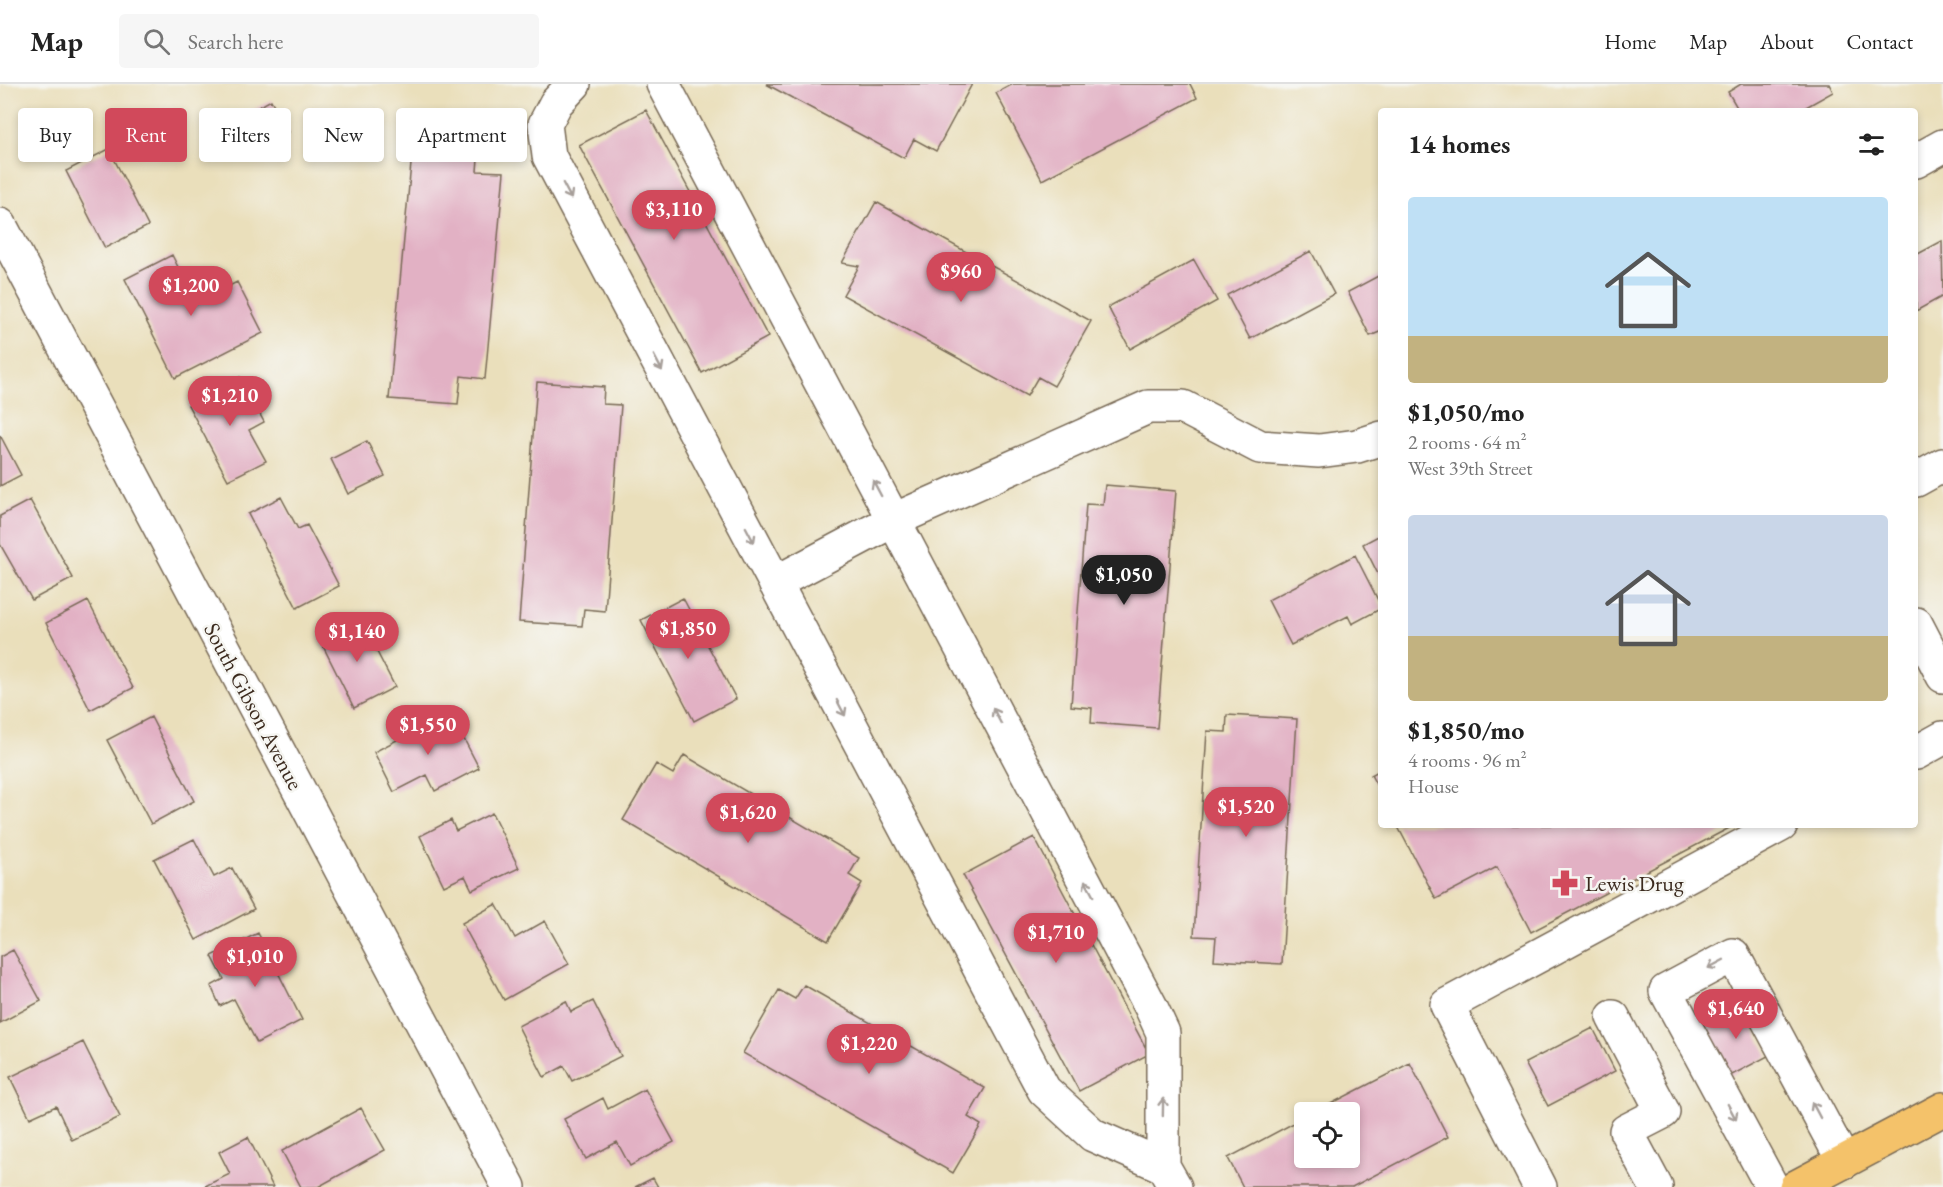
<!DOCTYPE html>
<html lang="en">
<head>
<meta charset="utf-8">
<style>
	body { margin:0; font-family:"EB Garamond",serif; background:#f6f6f6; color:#222; height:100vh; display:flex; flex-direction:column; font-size:22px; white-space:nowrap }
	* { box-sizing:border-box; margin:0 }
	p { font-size:20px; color:#767676 }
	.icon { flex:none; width:33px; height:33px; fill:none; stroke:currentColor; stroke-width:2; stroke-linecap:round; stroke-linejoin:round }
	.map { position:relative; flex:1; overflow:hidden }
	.details { position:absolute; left:1378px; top:24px; width:540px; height:720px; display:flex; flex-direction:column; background:#fff; border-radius:6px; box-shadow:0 3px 9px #0003 }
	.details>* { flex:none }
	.hud { position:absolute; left:18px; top:24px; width:570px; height:54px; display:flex; gap:12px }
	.controls { position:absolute; left:1294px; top:1018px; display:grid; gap:12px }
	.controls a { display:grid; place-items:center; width:66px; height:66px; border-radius:6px; background:#fff; box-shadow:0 3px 9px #0003; font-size:30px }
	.price { position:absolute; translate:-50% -51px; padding:0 14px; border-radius:21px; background:#d1495b; color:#fff; font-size:20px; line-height:39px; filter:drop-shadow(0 2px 3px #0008) }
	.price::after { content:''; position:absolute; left:50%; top:36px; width:18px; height:14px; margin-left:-9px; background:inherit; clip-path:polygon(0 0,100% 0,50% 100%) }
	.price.selected { background:#222; color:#fff }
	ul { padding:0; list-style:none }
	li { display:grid; align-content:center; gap:12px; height:318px; padding:0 30px }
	li span { display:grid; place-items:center; height:186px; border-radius:6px; color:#555 }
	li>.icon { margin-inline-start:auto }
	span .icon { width:108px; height:108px; fill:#fffc; stroke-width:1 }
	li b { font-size:26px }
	h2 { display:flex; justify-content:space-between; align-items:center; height:72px; padding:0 30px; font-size:26px }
	.chip { padding:0 21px; border-radius:6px; background:#fff; box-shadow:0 3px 9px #0003; font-size:21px; line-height:54px }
	.chip.selected { background:#d1495b; color:#fff }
	header { display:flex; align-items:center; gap:36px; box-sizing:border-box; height:84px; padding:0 30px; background:#fff; border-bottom:2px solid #e0e0e0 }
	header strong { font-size:28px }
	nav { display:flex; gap:33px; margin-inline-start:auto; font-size:21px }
	.search { width:420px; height:54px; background:#f6f6f6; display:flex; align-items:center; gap:15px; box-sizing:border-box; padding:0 21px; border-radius:6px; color:#767676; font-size:22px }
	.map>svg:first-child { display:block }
	.building { fill:#e2b1c4 }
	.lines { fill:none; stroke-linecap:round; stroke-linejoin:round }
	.minor-casing { stroke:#786955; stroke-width:36 }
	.major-casing { stroke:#786955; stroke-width:36 }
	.minor { stroke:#fff; stroke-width:33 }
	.major { stroke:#f4c26a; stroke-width:33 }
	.oneway { stroke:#a79f9a }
	.labels { text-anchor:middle; stroke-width:5; stroke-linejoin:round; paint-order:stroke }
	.street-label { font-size:22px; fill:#3b2a1e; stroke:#f6f6f2 }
	.poi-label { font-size:22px; fill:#3b2a1e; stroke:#f6f6f2; text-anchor:start }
</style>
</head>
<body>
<header>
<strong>Map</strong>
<div class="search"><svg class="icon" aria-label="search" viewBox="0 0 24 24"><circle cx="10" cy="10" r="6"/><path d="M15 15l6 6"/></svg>Search here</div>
<nav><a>Home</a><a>Map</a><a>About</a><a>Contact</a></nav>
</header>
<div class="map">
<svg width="1943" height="1103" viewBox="0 0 1943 1103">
	<rect width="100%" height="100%" fill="#f6f6f2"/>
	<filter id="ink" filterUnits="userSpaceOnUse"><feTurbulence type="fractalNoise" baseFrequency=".0167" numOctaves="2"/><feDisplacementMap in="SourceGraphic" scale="12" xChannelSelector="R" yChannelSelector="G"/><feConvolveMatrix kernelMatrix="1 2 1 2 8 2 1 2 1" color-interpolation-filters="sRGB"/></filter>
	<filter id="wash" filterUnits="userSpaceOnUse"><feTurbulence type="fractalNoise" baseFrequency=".008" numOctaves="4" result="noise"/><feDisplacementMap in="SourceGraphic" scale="24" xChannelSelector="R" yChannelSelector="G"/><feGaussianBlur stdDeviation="1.35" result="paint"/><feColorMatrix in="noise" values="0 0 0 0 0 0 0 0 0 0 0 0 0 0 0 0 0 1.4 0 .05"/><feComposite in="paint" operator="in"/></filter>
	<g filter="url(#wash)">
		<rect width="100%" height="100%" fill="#eadfbb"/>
		<g id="blocks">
			<path class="building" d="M 766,0 L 972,0 L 936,67 L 914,55 L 904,74 Z
				M 1013,0 L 1190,0 L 1197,14 L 1042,96 L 996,9 Z
				M 1741,0 L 1829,0 L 1833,8 L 1799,27 L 1739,27 L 1728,8 Z
				M 271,16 L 289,48 L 251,69 L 234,37 Z
				M 646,26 L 768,253 L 702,289 L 579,61 Z
				M 109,65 L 148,142 L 105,164 L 66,87 Z
				M 412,69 L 478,75 L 477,87 L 504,88 L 485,295 L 461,292 L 458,320 L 389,315 Z
				M 876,118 L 1091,237 L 1054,302 L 1038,293 L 1027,312 L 843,211 L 859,182 L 842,179 Z
				M 1942,157 L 1943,212 L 1916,227 L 1916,171 Z
				M 1311,167 L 1334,210 L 1250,255 L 1227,211 Z
				M 172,171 L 196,219 L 237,198 L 263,249 L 175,294 L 125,195 Z
				M 1194,176 L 1217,217 L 1130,265 L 1108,223 Z
				M 1382,190 L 1382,247 L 1370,252 L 1348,208 Z
				M 240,293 L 264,338 L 249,346 L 266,377 L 228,396 L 188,321 Z
				M 537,298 L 604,303 L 603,320 L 621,321 L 605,527 L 584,525 L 582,542 L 519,538 Z
				M 0,351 L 21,391 L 0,402 Z
				M 367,357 L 385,392 L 348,410 L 331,375 Z
				M 1105,401 L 1176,407 L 1157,644 L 1091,639 L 1092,624 L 1071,622 L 1086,420 L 1103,421 Z
				M 281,413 L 298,445 L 307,441 L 339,502 L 297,524 L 248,430 Z
				M 30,416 L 73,494 L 32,516 L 0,460 L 0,432 Z
				M 1382,450 L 1382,498 L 1363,460 Z
				M 1355,471 L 1382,524 L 1352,540 L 1348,532 L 1291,561 L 1268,516 Z
				M 683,514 L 736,615 L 694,637 L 641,536 Z
				M 88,517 L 133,604 L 90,626 L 46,539 Z
				M 359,533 L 395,603 L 354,624 L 319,554 Z
				M 450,628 L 479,684 L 435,707 L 427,691 L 394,708 L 374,668 Z
				M 1227,631 L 1297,635 L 1282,880 L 1214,876 L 1216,853 L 1194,852 L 1207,647 L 1226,648 Z
				M 151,633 L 194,717 L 151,740 L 107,656 Z
				M 684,671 L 859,774 L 849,791 L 862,799 L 828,857 L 623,736 L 656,680 L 673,690 Z
				M 1382,685 L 1382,711 L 1371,691 Z
				M 492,729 L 519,784 L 472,806 L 465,792 L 444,802 L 420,752 L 451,736 L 456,747 Z
				M 1397,741 L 1735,741 L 1531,848 L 1497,783 L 1436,815 Z
				M 1034,753 L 1149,970 L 1079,1007 L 963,791 Z
				M 194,755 L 214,793 L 232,784 L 254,825 L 196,856 L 154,775 Z
				M 496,820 L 515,854 L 545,837 L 569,880 L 504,916 L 462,839 Z
				M 258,849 L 302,936 L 257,959 L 234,915 L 220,922 L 211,902 L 224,895 L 212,872 Z
				M 13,866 L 41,917 L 0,939 L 0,873 Z
				M 804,901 L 985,1004 L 968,1033 L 981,1041 L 953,1089 L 743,969 L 779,906 L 795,915 Z
				M 566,917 L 571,928 L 593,917 L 621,972 L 572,997 L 564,982 L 544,993 L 518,942 Z
				M 1741,920 L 1768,972 L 1730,992 L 1703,940 Z
				M 1593,944 L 1615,987 L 1548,1022 L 1525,979 Z
				M 83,958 L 120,1033 L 72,1056 L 56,1022 L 30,1034 L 10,993 Z
				M 1410,979 L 1448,1053 L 1352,1103 L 1243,1103 L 1228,1074 L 1305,1033 L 1305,1074 L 1350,1074 L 1350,1029 L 1313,1029 Z
				M 645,1005 L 674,1058 L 630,1082 L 617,1058 L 586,1075 L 564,1035 L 603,1014 L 608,1025 Z
				M 361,1024 L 385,1066 L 318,1103 L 301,1103 L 282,1067 Z
				M 248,1053 L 273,1103 L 203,1103 L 230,1090 L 219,1068 Z
				M 653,1094 L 658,1103 L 635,1103 Z"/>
		</g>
	</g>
	<g filter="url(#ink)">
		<use href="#blocks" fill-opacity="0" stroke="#786955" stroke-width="1.5"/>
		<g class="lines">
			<g class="minor-casing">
				<path id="minor" d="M 574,0 L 556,19 L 545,40 L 549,72 L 1044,1006 L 1093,1051 L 1163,1082
					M 663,0 L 1151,923 L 1163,949 L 1163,1082 L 1175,1103
					M 1916,77 L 1943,62
					M 0,141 L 509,1103
					M 1916,396 L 1943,381
					M 775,499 L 894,436 L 1148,323 L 1183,323 L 1260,363 L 1319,367 L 1357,362 L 1382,354
					M 1916,540 L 1943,592
					M 1916,669 L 1943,654
					M 1613,933 L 1663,1028 L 1626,1047 L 1656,1103
					M 1540,1103 L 1447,921 L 1781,741
					M 1772,1103 L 1666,907 L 1733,871 L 1844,1078"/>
			</g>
			<g class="major-casing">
				<path id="major" d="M 1796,1103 L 1943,1025"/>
			</g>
			<use href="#minor" class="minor"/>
			<use href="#major" class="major"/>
		</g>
		<defs><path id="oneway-shaft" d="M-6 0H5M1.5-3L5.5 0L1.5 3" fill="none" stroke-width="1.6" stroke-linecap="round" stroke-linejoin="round" transform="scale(1.5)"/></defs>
		<g class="oneway">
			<use href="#oneway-shaft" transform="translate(567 107) rotate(62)"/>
			<use href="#oneway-shaft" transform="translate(658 279) rotate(62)"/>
			<use href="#oneway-shaft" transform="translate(877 404) rotate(-118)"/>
			<use href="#oneway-shaft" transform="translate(750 451) rotate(62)"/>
			<use href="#oneway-shaft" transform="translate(841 624) rotate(62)"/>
			<use href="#oneway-shaft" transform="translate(997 632) rotate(-118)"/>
			<use href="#oneway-shaft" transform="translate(1089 804) rotate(-118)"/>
			<use href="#oneway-shaft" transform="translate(1716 880) rotate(152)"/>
			<use href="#oneway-shaft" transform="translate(1163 1023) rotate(-89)"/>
			<use href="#oneway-shaft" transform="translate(1816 1026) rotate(-118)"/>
			<use href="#oneway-shaft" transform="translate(1732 1028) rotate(62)"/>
		</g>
	</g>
	<defs>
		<g id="pharmacy-bare" transform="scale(2.07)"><path d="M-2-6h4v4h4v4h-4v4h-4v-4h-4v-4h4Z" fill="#d1495b" stroke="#f6f6f2" stroke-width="2.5" paint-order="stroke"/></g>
	</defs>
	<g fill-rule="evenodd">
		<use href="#pharmacy-bare" x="1565" y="799"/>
	</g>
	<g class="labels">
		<g class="street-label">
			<text transform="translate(254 622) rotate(62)" y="8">South Gibson Avenue</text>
		</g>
		<g class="poi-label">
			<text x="1585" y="807">Lewis Drug</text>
		</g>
	</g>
</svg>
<div class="controls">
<a><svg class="icon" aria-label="locate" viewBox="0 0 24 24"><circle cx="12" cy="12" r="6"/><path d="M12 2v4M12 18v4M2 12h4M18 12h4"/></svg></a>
</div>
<b class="price" style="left:674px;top:157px">$3,110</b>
<b class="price" style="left:961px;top:219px">$960</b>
<b class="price" style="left:191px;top:233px">$1,200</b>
<b class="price" style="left:230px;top:343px">$1,210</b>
<b class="price selected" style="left:1124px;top:522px">$1,050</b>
<b class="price" style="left:688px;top:576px">$1,850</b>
<b class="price" style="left:357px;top:579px">$1,140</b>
<b class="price" style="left:428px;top:672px">$1,550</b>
<b class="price" style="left:1246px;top:754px">$1,520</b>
<b class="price" style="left:748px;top:760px">$1,620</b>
<b class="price" style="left:1056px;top:880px">$1,710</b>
<b class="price" style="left:255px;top:904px">$1,010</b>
<b class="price" style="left:1736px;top:956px">$1,640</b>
<b class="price" style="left:869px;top:991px">$1,220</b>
<div class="hud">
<a class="chip">Buy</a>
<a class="chip selected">Rent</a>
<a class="chip">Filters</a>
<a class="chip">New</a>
<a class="chip">Apartment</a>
</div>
<section class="details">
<h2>14 homes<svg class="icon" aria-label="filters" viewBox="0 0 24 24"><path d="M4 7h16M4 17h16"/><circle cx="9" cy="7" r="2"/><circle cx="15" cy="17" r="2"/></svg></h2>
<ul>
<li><span style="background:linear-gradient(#bfe0f5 75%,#c2b280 0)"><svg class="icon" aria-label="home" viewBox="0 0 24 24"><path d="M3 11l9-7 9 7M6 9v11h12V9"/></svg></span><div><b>$1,050/mo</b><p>2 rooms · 64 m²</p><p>West 39th Street</p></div></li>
<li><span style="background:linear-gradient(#c9d6e8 65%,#c2b280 0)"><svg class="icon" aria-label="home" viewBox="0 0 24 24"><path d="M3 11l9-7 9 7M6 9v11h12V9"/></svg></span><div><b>$1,850/mo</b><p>4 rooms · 96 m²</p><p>House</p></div></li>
</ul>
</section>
</div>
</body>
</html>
